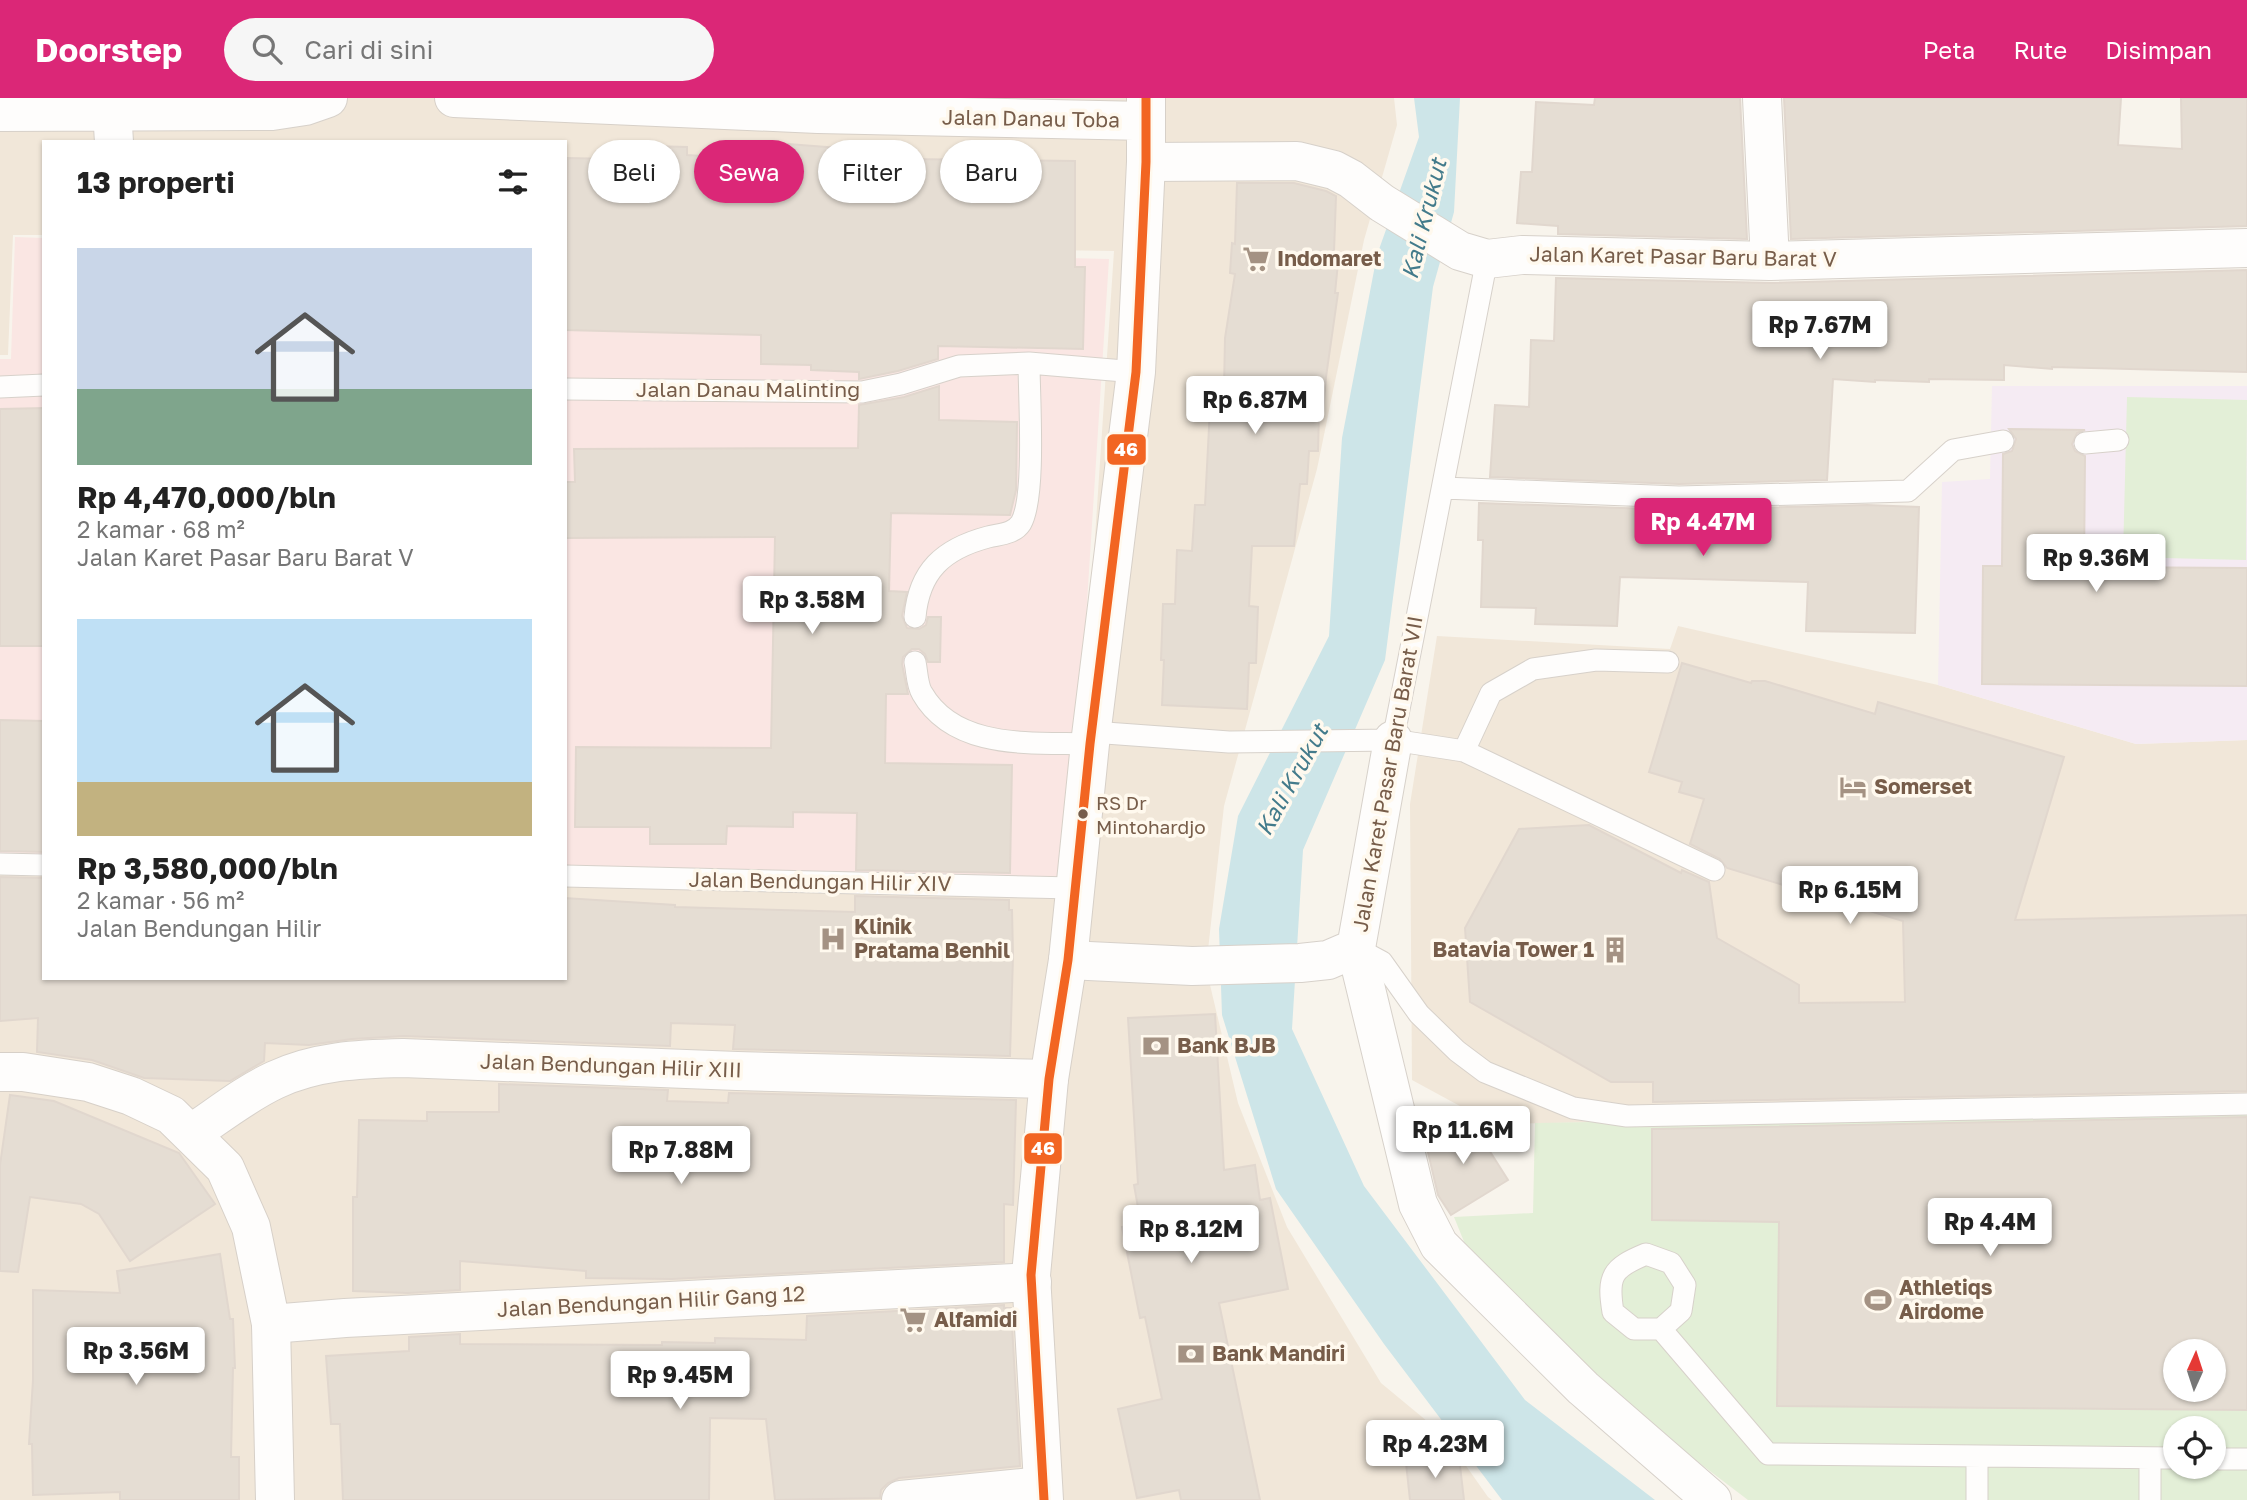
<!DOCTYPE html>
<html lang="id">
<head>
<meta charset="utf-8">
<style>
	body { margin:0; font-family:"Golos Text",sans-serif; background:#f6f6f6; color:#222; height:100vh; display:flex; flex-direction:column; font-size:26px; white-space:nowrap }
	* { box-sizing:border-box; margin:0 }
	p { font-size:23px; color:#767676 }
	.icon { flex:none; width:38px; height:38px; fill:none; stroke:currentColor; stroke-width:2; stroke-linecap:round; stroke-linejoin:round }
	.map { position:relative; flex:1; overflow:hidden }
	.details { position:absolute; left:42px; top:42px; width:525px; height:840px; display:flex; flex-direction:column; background:#fff; border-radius:0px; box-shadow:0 2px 5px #0004 }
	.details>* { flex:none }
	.top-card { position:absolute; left:588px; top:42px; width:665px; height:63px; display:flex; gap:14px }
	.needle { width:46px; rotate:3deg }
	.controls { position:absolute; left:2163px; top:1241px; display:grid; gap:14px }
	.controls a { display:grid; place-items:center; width:63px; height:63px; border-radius:50%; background:#fff; box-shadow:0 2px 5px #0004; font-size:35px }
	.price { position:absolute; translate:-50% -60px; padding:0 16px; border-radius:7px; background:#fff; color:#222; font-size:23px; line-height:46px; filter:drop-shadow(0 2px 4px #0008) }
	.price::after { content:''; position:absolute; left:50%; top:42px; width:21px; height:16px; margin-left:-10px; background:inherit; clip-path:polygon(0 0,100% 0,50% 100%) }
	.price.selected { background:#db2777; color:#fff }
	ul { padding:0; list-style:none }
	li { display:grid; align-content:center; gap:14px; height:371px; padding:0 35px }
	li span { display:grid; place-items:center; height:217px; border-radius:0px; color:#555 }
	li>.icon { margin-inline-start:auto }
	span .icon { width:126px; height:126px; fill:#fffc; stroke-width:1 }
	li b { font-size:30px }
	h2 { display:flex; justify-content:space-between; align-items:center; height:84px; padding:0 35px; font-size:30px }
	.tag { padding:0 24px; border-radius:32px; background:#fff; box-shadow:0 2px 5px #0004; font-size:24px; line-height:63px }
	.tag.selected { background:#db2777; color:#fff }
	header { display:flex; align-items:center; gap:42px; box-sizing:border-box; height:98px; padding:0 35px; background:#db2777; color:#fff }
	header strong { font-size:33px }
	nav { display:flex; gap:38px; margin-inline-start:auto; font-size:24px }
	.search { width:490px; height:63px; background:#f6f6f6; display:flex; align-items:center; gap:18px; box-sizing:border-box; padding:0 24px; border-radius:38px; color:#767676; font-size:26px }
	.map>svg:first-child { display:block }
	.residential { fill:#f1e7d9 }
	.education { fill:#f5ebf3 }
	.medical { fill:#fae6e3 }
	.green { fill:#e3efd7; fill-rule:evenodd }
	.water { fill:#cde5e8 }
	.building { fill:#e5ddd3; stroke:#e1d7ce; stroke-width:2; fill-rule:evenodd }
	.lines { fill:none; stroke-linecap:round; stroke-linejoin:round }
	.lane-casing { stroke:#d7d1ca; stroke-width:23 }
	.street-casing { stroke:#d7d1ca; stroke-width:40 }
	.secondary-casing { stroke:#d7d0c8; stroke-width:40 }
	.lane { stroke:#fefdfc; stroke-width:21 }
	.street { stroke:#fefdfc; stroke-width:38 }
	.secondary { stroke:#fefdfc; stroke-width:38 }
	.bus-1-casing { stroke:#fff9ee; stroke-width:14 }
	.bus-1 { stroke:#f26522; stroke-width:9 }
	.bus-dot { fill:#775d4a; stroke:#fff9ee; stroke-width:2.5 }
	.labels { text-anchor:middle; stroke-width:7; stroke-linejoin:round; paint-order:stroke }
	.bus-label { font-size:19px; fill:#775d4a; stroke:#fff9ee; text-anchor:start }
	.street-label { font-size:21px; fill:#775d4a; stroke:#fff9ee }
	.poi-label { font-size:21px; font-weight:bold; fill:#775d4a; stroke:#fff9ee; text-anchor:start }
	.water-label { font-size:23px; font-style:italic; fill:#437b8b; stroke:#fff9ee }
	.line-badge { stroke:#fff9ee; stroke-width:2.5 }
	.badge-label { font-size:19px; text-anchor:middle; font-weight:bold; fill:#fff }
</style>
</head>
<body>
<header>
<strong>Doorstep</strong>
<div class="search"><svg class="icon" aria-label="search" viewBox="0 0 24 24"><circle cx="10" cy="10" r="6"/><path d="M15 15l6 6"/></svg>Cari di sini</div>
<nav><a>Peta</a><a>Rute</a><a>Disimpan</a></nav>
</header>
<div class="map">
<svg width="2247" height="1402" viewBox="0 0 2247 1402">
	<rect width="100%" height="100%" fill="#f8f4ec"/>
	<path class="residential" d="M 0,0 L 1394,0 L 1397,27 L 1364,142 L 1317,371 L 1224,708 L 1206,870 L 1238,1005 L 1287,1129 L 1381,1285 L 1445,1338 L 1488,1399 L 1492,1402 L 0,1402 L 0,765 L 44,766 L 44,880 L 565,880 L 565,776 L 1072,786 L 1114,153 L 565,145 L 565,44 L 44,44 L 44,137 L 13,137 L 8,257 L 0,257 Z
		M 1678,528 L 1938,587 L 2136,646 L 2247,642 L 2247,1013 L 1493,1026 L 1412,982 L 1410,706 L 1437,538 L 1670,551 Z"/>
	<path class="education" d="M 1992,288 L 2247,288 L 2247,642 L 2136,646 L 1938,587 L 1942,384 L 1990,381 Z"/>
	<path class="medical" d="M 15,139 L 44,140 L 44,763 L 0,763 L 0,261 L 11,261 Z
		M 565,148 L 1109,161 L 1069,785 L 565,774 Z"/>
	<path class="green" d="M 2127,299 L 2247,302 L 2246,462 L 2123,459 Z
		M 2247,1013 L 2247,1402 L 1748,1402 L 1552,1253 L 1467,1151 L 1454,1119 L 1533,1115 L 1535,1025 ZM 2175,1253 L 2214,1253 L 2214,1292 L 2175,1292 ZM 2175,1330 L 2214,1330 L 2214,1368 L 2175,1368 Z"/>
	<path class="water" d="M 1414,0 L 1460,0 L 1454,114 L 1433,189 L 1385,562 L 1303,752 L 1292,931 L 1364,1088 L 1525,1302 L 1655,1402 L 1502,1402 L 1384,1246 L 1276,1091 L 1222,917 L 1219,831 L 1238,718 L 1329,538 L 1342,340 L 1377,157 L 1419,39 Z"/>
	<path class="building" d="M 1595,0 L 1740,0 L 1747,141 L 1558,136 L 1558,128 L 1517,125 L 1521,74 L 1532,74 L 1536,4 L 1594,7 Z
		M 1784,0 L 2121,0 L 2118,47 L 2182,51 L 2181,0 L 2247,0 L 2247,128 L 1791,141 Z
		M 788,46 L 903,55 L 903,61 L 1075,63 L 1075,169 L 1085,169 L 1083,251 L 938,248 L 938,261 L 898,273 L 859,281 L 859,274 L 811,272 L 811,267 L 761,266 L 761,237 L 565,232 L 568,60 L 611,61 L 612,53 L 650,54 L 650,48 L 687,49 L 687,57 L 748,61 L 748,53 L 787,55 Z
		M 1237,85 L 1294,85 L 1326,93 L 1336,98 L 1334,154 L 1339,155 L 1335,195 L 1338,195 L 1326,279 L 1323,315 L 1319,315 L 1318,353 L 1309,353 L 1307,386 L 1300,386 L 1294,448 L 1252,448 L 1249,508 L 1258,509 L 1256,565 L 1249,565 L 1247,611 L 1162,607 L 1164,562 L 1161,562 L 1163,506 L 1175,506 L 1177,452 L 1192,453 L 1195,407 L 1205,407 L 1211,291 L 1224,291 L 1225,240 L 1235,176 L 1230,175 L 1232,145 L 1235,146 Z
		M 2247,172 L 2247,274 L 2052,269 L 2052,271 L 2004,267 L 2004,282 L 1929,281 L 1929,284 L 1875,282 L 1875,284 L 1833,281 L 1827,382 L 1679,386 L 1490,379 L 1495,307 L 1529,309 L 1531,242 L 1554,243 L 1556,180 L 1771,185 Z
		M 939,288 L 939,322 L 1017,324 L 1016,392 L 1010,417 L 891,415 L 889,493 L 907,494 L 902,518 L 907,530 L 919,531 L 926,527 L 928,519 L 941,519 L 940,564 L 928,564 L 925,556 L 919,551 L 912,551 L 903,559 L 902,566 L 908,596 L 886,596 L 885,665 L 1012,667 L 1010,775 L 856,772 L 857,715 L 793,714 L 793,729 L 727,728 L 726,746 L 650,746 L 650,729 L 575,729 L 576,649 L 771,650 L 775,439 L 565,440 L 565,384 L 575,384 L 574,351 L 858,350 L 859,307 L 904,299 Z
		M 44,310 L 44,548 L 0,548 L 0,311 Z
		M 2009,331 L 2085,332 L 2077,335 L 2072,346 L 2075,353 L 2085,358 L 2084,469 L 2247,470 L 2247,588 L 1982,586 L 1983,468 L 2002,468 L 2003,356 L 2012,353 L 2016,341 Z
		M 1479,405 L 1679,412 L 1867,407 L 1919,409 L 1915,535 L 1806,533 L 1808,484 L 1620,479 L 1617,528 L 1535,526 L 1536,510 L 1481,509 L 1483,442 L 1478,442 Z
		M 1682,565 L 1751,585 L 1752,583 L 1765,583 L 1875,616 L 1878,604 L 2064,659 L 2015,822 L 2247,817 L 2247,993 L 1653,1004 L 1653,984 L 1611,984 L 1470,904 L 1465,830 L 1519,731 L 1589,727 L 1681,775 L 1682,772 L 1709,784 L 1717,840 L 1799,887 L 1799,905 L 1905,904 L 1903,823 L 1727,770 L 1720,761 L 1690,746 L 1704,701 L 1679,694 L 1682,684 L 1649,674 Z
		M 0,622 L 44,623 L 44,754 L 0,753 Z
		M 0,779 L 44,780 L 44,880 L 565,880 L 565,800 L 675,807 L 675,809 L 855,814 L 855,798 L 1009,802 L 1009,812 L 1012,812 L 1013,858 L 1010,958 L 733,951 L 735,927 L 671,925 L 670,948 L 404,938 L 352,941 L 309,947 L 265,945 L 264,963 L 230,983 L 144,980 L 92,962 L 37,954 L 38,920 L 0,923 Z
		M 1215,916 L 1224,1072 L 1255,1067 L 1260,1102 L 1270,1100 L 1288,1191 L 1219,1205 L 1260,1402 L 1181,1402 L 1179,1392 L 1137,1400 L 1118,1311 L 1162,1301 L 1145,1219 L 1140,1220 L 1122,1129 L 1141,1126 L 1134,1087 L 1138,1086 L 1128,920 Z
		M 499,986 L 668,992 L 667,1003 L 728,1005 L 729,995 L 1016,1002 L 1013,1107 L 1004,1106 L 1004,1164 L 672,1181 L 586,1180 L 586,1173 L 460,1163 L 460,1192 L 408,1195 L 353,1193 L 353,1099 L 357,1099 L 359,1022 L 427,1023 L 427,1014 L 499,1014 Z
		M 10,997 L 54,1003 L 179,1055 L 215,1106 L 130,1163 L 99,1116 L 81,1106 L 30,1099 L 18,1174 L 0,1173 L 0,1067 Z
		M 1468,1019 L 1508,1082 L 1451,1117 L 1438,1097 L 1426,1046 Z
		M 2247,1019 L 2247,1312 L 1777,1308 L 1779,1124 L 1652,1122 L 1652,1031 ZM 2175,1253 L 2214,1253 L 2214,1292 L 2175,1292 Z
		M 220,1156 L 230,1221 L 233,1221 L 235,1270 L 233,1270 L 231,1359 L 239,1359 L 239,1402 L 120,1402 L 120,1394 L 33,1397 L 32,1346 L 29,1346 L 33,1282 L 33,1192 L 120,1195 L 117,1173 Z
		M 1004,1207 L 1004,1210 L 1011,1210 L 1020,1368 L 899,1380 L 888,1385 L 881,1392 L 880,1400 L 775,1402 L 766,1321 L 710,1320 L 709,1402 L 343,1402 L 340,1326 L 331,1326 L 326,1258 L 409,1253 L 409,1239 L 460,1236 L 460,1246 L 662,1247 L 662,1244 L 715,1245 L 715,1240 L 806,1242 L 807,1218 Z
		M 1459,1359 L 1464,1402 L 1410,1402 L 1406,1365 Z"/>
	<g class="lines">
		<g class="lane-casing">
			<path id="lane" d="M 0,289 L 44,287
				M 565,291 L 862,294 L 901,286 L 959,268 L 1029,265 L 1136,274
				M 2085,345 L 2118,342
				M 1443,390 L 1679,399 L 1908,393 L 1953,352 L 2003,343
				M 915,519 C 919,473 943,451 988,439 C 1000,436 1014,436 1021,425 C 1036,399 1029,299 1029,265
				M 915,564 C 917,573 917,587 922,595 C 955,653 1034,644 1090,646
				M 1092,634 L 1229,644 L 1393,642 L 1464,653 L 1714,772
				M 1393,642 L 1487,161
				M 1464,653 L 1491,595 L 1533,571 L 1596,562 L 1668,564
				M 0,766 L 44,767
				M 565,778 L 1074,790
				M 1356,850 L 1382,864 L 1419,916 L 1457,953 L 1485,974 L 1573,1010 L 1627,1018 L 2247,1006
				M 1661,1231 L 1681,1213 L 1685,1187 L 1671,1165 L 1646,1156 C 1612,1170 1607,1178 1613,1214 L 1634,1231 L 1661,1231 L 1768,1356 L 2175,1360
				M 2214,1361 L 2247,1361
				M 1977,1402 L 1977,1358
				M 2150,1402 L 2150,1360"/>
		</g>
		<g class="street-casing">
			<path id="street" d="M 1762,0 L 1770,163
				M 112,12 L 114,44
				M 0,14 L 272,13 L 305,8 L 328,0
				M 1146,64 L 1297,63 L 1334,72 L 1351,81 L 1382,105 L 1460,153 L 1487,161 L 1522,157 L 1770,163 L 2247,150
				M 1393,642 L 1356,850 L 1418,1106 L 1439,1147 L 1583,1290 L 1712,1402
				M 1068,862 L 1192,868 L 1300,865 L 1328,862 L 1356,850
				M 192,1035 C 219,1017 245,996 275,982 C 315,963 359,961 403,960 L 737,973 L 1049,981
				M 271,1226 L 345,1220 L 1032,1184
				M 901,1402 L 1042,1388"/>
		</g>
		<g class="secondary-casing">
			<path id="secondary" d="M 454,0 L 818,16 L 1146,23
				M 0,974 L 23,974 L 88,984 L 131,998 L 171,1017 L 225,1070 L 251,1129 L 271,1226 L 275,1402
				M 1044,1402 L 1031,1177 L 1049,981 L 1068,862 L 1090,646 L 1136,274 L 1146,64 L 1146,0"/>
		</g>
		<use href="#lane" class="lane"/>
		<use href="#street" class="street"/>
		<use href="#secondary" class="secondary"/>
		<g class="bus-1-casing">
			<path id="bus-1" d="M 1044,1402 L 1031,1177 L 1049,981 L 1068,862 L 1090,646 L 1136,274 L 1146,64 L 1146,0"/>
		</g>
		<use href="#bus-1" class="bus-1"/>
	</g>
	<defs>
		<g id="supermarket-bare" transform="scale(2.1)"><path d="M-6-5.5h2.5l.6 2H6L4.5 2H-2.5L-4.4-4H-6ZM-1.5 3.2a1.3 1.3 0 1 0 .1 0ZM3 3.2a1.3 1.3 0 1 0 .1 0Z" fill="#a49283" stroke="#fff9ee" stroke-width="2.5" paint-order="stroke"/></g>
		<g id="hotel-bare" transform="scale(2.1)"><path d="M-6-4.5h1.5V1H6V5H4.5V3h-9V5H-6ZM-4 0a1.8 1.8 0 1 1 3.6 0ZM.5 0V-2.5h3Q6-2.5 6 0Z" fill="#a49283" stroke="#fff9ee" stroke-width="2.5" paint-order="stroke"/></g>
		<g id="hospital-bare" transform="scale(2.1)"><path d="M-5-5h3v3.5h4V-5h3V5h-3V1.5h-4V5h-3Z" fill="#a49283" stroke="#fff9ee" stroke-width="2.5" paint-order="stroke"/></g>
		<g id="building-bare" transform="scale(2.1)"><path d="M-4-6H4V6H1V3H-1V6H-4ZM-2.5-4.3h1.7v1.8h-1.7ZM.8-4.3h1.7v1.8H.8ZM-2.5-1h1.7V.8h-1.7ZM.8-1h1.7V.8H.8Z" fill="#a49283" stroke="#fff9ee" stroke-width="2.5" paint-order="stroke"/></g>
		<g id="bank-bare" transform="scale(2.1)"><path d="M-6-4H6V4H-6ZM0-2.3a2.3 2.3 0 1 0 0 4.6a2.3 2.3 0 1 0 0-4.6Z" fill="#a49283" stroke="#fff9ee" stroke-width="2.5" paint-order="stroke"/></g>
		<g id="stadium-bare" transform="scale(2.1)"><path d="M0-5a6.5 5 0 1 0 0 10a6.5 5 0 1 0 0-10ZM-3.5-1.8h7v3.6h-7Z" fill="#a49283" stroke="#fff9ee" stroke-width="2.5" paint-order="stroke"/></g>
	</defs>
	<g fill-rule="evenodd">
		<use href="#supermarket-bare" x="1256" y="161"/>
		<use href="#hotel-bare" x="1853" y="689"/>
		<use href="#hospital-bare" x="833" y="841"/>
		<use href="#building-bare" x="1615" y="852"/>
		<use href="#bank-bare" x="1156" y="948"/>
		<use href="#stadium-bare" x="1878" y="1202"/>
		<use href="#supermarket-bare" x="913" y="1222"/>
		<use href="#bank-bare" x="1191" y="1256"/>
	</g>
	<circle class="bus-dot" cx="1083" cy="716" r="6"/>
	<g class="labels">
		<g class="bus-label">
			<text x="1096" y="712">RS Dr<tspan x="1096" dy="24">Mintohardjo</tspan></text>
		</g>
		<g class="street-label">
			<text transform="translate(1031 21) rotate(1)" y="7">Jalan Danau Toba</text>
			<text transform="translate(1683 159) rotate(1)" y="7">Jalan Karet Pasar Baru Barat V</text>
			<text x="748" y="299">Jalan Danau Malinting</text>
			<text transform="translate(1388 676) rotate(-80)" y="7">Jalan Karet Pasar Baru Barat VII</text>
			<text transform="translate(820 784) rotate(1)" y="7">Jalan Bendungan Hilir XIV</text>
			<text transform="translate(611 968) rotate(2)" y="7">Jalan Bendungan Hilir XIII</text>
			<text transform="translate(651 1204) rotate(-3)" y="7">Jalan Bendungan Hilir Gang 12</text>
		</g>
		<g class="poi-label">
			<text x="1277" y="168">Indomaret</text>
			<text x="1874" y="696">Somerset</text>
			<text x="854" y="836">Klinik<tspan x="854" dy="24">Pratama Benhil</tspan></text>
			<text x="1594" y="859" text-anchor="end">Batavia Tower 1</text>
			<text x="1177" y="955">Bank BJB</text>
			<text x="1899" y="1197">Athletiqs<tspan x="1899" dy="24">Airdome</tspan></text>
			<text x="934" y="1229">Alfamidi</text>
			<text x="1212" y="1263">Bank Mandiri</text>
		</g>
		<g class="water-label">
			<text transform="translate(1424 121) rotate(-76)" y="8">Kali Krukut</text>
			<text transform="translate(1292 682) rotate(-61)" y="8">Kali Krukut</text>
		</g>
	</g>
	<g class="line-badge">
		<rect x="1106" y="335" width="41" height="33" rx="7" fill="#f26522"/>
		<rect x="1023" y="1034" width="40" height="33" rx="7" fill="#f26522"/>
	</g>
	<g class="badge-label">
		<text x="1126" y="358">46</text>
		<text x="1043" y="1057">46</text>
	</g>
</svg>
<div class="controls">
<a><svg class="needle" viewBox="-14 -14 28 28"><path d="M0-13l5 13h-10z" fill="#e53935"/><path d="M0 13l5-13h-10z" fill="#767676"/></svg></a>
<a><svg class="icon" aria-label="locate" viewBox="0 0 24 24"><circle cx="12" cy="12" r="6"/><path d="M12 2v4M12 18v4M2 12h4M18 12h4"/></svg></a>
</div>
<b class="price" style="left:1820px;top:263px">Rp 7.67M</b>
<b class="price" style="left:1255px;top:338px">Rp 6.87M</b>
<b class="price selected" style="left:1703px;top:460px">Rp 4.47M</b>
<b class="price" style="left:2096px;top:496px">Rp 9.36M</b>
<b class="price" style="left:812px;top:538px">Rp 3.58M</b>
<b class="price" style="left:1850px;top:828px">Rp 6.15M</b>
<b class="price" style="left:1463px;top:1068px">Rp 11.6M</b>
<b class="price" style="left:681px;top:1088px">Rp 7.88M</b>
<b class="price" style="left:1990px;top:1160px">Rp 4.4M</b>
<b class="price" style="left:1191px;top:1167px">Rp 8.12M</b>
<b class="price" style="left:136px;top:1289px">Rp 3.56M</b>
<b class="price" style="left:680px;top:1313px">Rp 9.45M</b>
<b class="price" style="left:1435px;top:1382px">Rp 4.23M</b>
<div class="top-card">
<a class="tag">Beli</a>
<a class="tag selected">Sewa</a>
<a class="tag">Filter</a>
<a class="tag">Baru</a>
</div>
<section class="details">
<h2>13 properti<svg class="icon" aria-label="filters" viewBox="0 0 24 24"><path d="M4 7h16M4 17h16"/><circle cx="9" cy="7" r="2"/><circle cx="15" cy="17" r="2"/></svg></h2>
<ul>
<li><span style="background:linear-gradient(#c9d6e8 65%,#7fa58c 0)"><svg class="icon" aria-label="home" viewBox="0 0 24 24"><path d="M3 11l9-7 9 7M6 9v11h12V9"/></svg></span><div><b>Rp 4,470,000/bln</b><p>2 kamar · 68 m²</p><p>Jalan Karet Pasar Baru Barat V</p></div></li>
<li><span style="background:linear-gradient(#bfe0f5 75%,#c2b280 0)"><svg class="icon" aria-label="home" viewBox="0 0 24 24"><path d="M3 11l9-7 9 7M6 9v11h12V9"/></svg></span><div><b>Rp 3,580,000/bln</b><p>2 kamar · 56 m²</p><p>Jalan Bendungan Hilir</p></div></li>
</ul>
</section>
</div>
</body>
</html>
